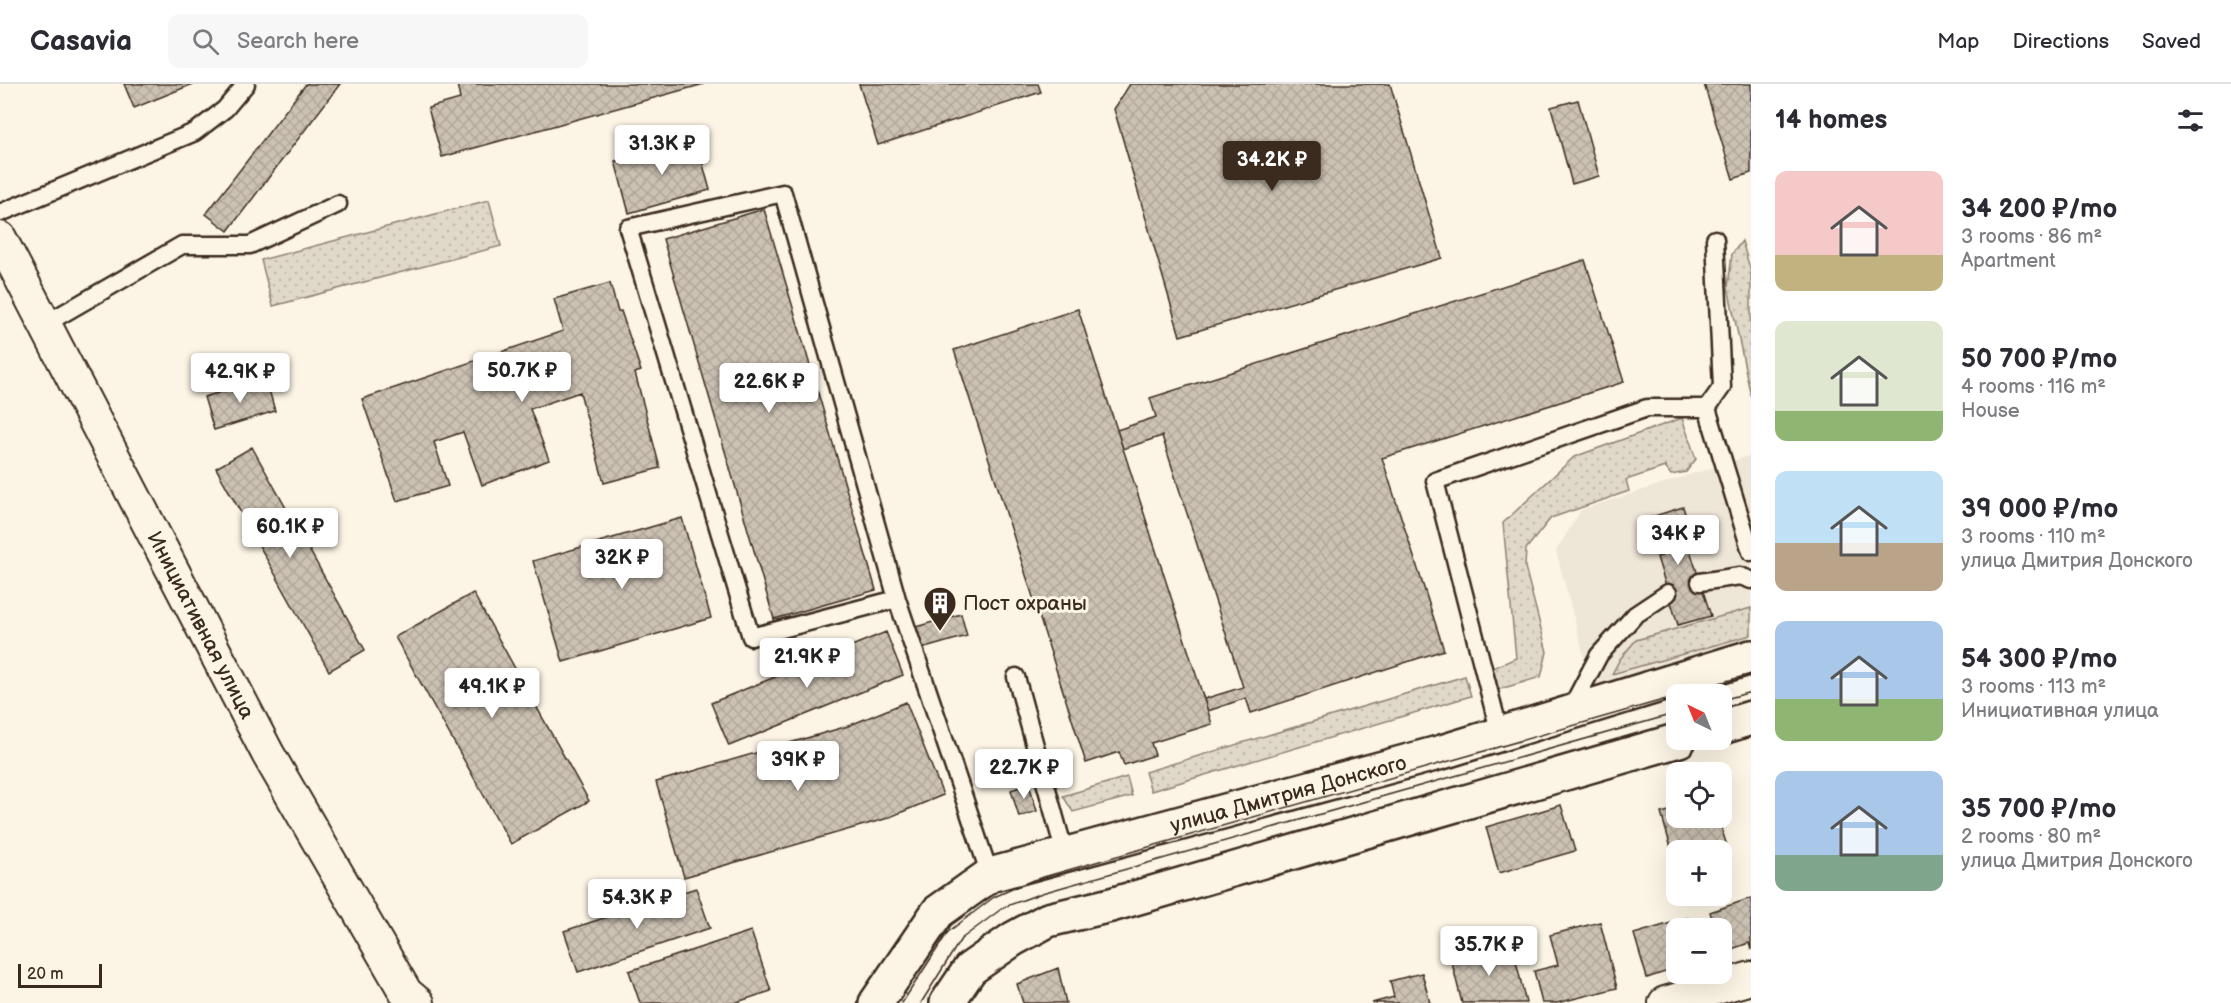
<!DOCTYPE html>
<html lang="en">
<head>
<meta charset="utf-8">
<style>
	body { margin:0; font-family:"Balsamiq Sans",sans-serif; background:#f7f7f7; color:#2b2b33; height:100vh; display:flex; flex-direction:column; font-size:22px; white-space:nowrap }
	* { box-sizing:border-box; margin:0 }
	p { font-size:20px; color:#7c7c81 }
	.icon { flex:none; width:33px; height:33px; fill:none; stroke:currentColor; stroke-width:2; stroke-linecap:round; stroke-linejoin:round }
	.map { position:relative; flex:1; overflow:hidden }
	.side { display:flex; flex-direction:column; background:#fff; width:480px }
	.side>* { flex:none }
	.needle { width:39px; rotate:317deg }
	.controls { position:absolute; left:1666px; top:600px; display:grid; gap:12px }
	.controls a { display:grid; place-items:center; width:66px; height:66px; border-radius:12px; background:#fff; box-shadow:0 6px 24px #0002; font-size:30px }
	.scale { position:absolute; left:18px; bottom:15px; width:84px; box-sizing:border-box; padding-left:6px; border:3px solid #3b2a1e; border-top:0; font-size:16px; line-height:21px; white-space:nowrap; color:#3b2a1e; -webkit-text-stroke:4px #fcf5e5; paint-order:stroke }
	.price { position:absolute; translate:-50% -51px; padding:0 14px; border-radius:6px; background:#fff; color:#222; font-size:20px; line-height:39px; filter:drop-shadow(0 2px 3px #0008) }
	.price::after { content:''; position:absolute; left:50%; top:36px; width:18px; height:14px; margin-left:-9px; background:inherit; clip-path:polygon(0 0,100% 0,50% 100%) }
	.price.current { background:#3b2a1e; color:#fff }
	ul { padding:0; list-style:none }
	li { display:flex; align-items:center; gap:18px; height:150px; padding:0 24px }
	li span { display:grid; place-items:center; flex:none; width:168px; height:120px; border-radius:12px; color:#555 }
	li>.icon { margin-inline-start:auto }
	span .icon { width:72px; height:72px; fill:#fffc; stroke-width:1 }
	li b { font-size:26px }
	h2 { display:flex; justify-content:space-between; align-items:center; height:72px; padding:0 24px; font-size:26px }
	header { display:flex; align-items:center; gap:36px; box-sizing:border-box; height:84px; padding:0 30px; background:#fff; border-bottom:2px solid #e1e1e2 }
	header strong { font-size:28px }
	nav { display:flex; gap:33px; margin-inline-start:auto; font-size:21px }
	.search { width:420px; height:54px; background:#f7f7f7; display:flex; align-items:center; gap:15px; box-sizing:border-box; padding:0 21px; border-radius:12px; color:#7c7c81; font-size:22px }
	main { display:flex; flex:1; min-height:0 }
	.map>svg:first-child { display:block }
	.built { fill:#eee6d6 }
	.grass { fill:url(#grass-dots); stroke:#8e8173; stroke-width:1.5 }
	.building { fill:url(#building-cross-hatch); stroke:#3b2a1e; stroke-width:1.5 }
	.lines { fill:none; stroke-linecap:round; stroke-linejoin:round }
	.lane-casing { stroke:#3b2a1e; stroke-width:21 }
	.street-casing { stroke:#3b2a1e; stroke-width:36 }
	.secondary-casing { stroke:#3b2a1e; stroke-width:38 }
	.lane { stroke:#fcf5e5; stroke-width:16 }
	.street { stroke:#fcf5e5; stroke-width:32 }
	.secondary { stroke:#fcf5e5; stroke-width:33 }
	.tram { stroke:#3b2a1e; stroke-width:1.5 }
	.labels { text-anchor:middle; stroke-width:6; stroke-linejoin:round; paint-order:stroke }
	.poi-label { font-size:21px; fill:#3b2a1e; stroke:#fcf5e5; text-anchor:start }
	.street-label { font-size:21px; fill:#3b2a1e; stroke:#fcf5e5 }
</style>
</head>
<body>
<header>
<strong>Casavia</strong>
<div class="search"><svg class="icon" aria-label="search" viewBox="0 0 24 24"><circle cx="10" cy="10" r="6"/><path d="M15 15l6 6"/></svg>Search here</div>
<nav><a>Map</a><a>Directions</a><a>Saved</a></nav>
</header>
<main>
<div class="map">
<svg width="1751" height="919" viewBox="0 0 1751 919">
	<defs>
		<pattern id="grass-dots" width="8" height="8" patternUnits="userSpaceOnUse" patternTransform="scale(1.5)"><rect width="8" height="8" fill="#e0d8c8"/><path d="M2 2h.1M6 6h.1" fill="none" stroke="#c1baab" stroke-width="1.8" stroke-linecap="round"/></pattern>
		<pattern id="building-cross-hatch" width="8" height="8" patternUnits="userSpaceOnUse" patternTransform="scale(1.5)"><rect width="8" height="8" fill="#ccc2b3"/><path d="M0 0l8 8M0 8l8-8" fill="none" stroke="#b0a79a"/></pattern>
	</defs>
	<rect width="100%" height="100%" fill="#fcf5e5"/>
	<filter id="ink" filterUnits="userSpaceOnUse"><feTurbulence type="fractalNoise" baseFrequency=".0167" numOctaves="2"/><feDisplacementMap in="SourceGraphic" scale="12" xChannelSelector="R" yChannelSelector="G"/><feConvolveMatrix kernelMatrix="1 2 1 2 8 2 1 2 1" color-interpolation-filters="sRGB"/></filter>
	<g filter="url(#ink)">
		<path class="built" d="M 1751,371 L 1751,556 L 1592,602 L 1556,467 L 1581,426 Z"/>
		<path class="grass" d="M 489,116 L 501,162 L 273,222 L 261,176 Z
			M 1742,157 L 1751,188 L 1751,313 L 1728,203 L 1732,170 Z
			M 1682,334 L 1696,375 L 1686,388 L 1671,391 L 1665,383 L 1626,396 L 1629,407 L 1551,434 L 1526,465 L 1525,483 L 1547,568 L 1541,593 L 1497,606 L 1493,584 L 1516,574 L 1503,439 L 1574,373 Z
			M 1751,524 L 1751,551 L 1612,590 L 1620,575 L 1636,556 Z
			M 1465,592 L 1471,612 L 1151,707 L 1145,688 Z
			M 1127,693 L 1132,712 L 1073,728 L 1063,712 Z"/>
		<path class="building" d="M 124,0 L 193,0 L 134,24 Z
			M 306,0 L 340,0 L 228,147 L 206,130 Z
			M 457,0 L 704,0 L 442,73 L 428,24 L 460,15 Z
			M 859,0 L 1038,0 L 1041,8 L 878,61 Z
			M 1130,0 L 1390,0 L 1442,174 L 1180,252 L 1114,25 Z
			M 1704,0 L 1751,0 L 1751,89 L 1733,95 Z
			M 1578,16 L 1599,92 L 1572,100 L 1551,23 Z
			M 696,55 L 710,106 L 629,129 L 615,77 Z
			M 764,125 L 876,506 L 774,535 L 663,155 Z
			M 1585,176 L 1624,298 L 1382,374 L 1444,566 L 1251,629 L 1246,614 L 1208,627 L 1204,615 L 1243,603 L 1162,352 L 1123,365 L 1117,346 L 1156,333 L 1150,314 Z
			M 610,199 L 618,228 L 621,227 L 641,287 L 635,289 L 660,384 L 604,399 L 580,308 L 530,325 L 549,376 L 482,401 L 463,348 L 434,358 L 448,402 L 397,417 L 362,315 L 563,247 L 554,215 Z
			M 1078,225 L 1212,640 L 1151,659 L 1155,671 L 1124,681 L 1119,668 L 1086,679 L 954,266 Z
			M 266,295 L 275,327 L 214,346 L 204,313 Z
			M 252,363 L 365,566 L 329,587 L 216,384 Z
			M 1683,423 L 1689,442 L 1681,445 L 1687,464 L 1689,463 L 1711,532 L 1678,541 L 1657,473 L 1661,472 L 1656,454 L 1648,457 L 1642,436 Z
			M 682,434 L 711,534 L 563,578 L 533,477 Z
			M 473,509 L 589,717 L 511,760 L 395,553 Z
			M 961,530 L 967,552 L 918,566 L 912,544 Z
			M 886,548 L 903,591 L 729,662 L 711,619 Z
			M 906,618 L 943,711 L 885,735 L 684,793 L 656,698 L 848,642 Z
			M 1029,700 L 1037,727 L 1019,733 L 1011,706 Z
			M 1561,721 L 1575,767 L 1499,789 L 1486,743 Z
			M 1677,725 L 1677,734 L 1718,734 L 1728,765 L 1677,766 L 1676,781 L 1661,729 Z
			M 696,804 L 710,844 L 578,888 L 564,847 Z
			M 1751,814 L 1751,866 L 1749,859 L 1723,868 L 1722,844 L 1715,844 L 1710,828 Z
			M 1688,834 L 1692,844 L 1677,844 L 1677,884 L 1647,894 L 1634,850 Z
			M 1600,838 L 1617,904 L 1557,919 L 1542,919 L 1534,887 L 1558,881 L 1550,851 Z
			M 751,847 L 771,907 L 734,919 L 640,919 L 629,887 Z
			M 1512,860 L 1526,919 L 1462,919 L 1451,875 Z
			M 1058,884 L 1066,919 L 1023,919 L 1017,900 Z
			M 1422,889 L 1430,919 L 1372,919 L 1394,913 L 1390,897 Z"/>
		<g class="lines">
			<g class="lane-casing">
				<path id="lane" d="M 0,129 L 195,48 L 225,25 L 246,0
					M 45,240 L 182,161 L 250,161 L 338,120
					M 1707,324 L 1722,303 L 1715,155
					M 1700,498 L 1740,492 L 1751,496
					M 897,515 L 751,553 L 628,144 L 783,109 L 897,515 L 990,791
					M 1016,593 L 1065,770
					M 1569,628 L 1599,571 L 1635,531 L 1668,509
					M 1500,650 L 1435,397 L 1647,324 L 1707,324 L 1751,468"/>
			</g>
			<g class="street-casing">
				<g id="street">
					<path id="s1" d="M 0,154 L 268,670 L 406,909 L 418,919"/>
					<path d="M 1665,919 L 1751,894"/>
				</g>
			</g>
			<g class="secondary-casing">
				<g id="secondary">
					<path d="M 1722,643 L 1751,634"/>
					<path id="s2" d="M 876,919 L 938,828 L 990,791 L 1442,668 L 1751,573"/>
					<path d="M 947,919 L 970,885 L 1013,855 L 1048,836 L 1111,821 L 1679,656"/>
				</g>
			</g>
			<use href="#lane" class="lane"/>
			<use href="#street" class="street"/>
			<use href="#secondary" class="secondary"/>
			<path class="tram" d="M 1681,610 L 1751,590
				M 1722,616 L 1751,608
				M 902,919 L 948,848 L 994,813 L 1033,796 L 1677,612
				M 921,919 L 961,855 L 1004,823 L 1042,809 L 1677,629"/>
		</g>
	</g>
	<defs>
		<g id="building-pin" transform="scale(1.725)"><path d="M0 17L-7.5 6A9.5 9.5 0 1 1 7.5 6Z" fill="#3b2a1e" stroke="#fcf5e5"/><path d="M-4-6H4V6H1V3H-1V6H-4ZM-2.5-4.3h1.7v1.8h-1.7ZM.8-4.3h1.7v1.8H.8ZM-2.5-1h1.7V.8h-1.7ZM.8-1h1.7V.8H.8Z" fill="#fff"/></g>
	</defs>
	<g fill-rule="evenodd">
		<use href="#building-pin" x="940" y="519"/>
	</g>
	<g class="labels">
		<g class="poi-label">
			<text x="963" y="526">Пост охраны</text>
		</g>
		<g class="street-label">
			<text dy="7" stroke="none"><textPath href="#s1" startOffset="436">Инициативная улица</textPath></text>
			<text dy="7" stroke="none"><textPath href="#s2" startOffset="483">улица Дмитрия Донского</textPath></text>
		</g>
	</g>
</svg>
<div class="controls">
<a><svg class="needle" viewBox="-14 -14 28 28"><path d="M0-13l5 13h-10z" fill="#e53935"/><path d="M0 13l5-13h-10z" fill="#7c7c81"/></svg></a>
<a><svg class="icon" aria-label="locate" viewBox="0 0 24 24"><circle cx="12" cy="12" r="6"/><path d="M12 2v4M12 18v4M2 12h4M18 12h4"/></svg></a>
<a>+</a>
<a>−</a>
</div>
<div class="scale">20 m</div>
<b class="price" style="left:662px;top:92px">31.3K ₽</b>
<b class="price current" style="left:1272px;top:108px">34.2K ₽</b>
<b class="price" style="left:522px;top:319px">50.7K ₽</b>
<b class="price" style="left:240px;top:320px">42.9K ₽</b>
<b class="price" style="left:769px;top:330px">22.6K ₽</b>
<b class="price" style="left:290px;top:475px">60.1K ₽</b>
<b class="price" style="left:1678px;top:482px">34K ₽</b>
<b class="price" style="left:622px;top:506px">32K ₽</b>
<b class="price" style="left:807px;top:605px">21.9K ₽</b>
<b class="price" style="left:492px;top:635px">49.1K ₽</b>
<b class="price" style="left:798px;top:708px">39K ₽</b>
<b class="price" style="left:1024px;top:716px">22.7K ₽</b>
<b class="price" style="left:637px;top:846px">54.3K ₽</b>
<b class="price" style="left:1489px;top:893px">35.7K ₽</b>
</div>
<section class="side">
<h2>14 homes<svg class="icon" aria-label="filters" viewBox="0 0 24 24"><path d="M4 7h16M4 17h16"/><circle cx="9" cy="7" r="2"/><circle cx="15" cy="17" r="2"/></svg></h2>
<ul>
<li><span style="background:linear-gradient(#f6c9c9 70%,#c2b280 0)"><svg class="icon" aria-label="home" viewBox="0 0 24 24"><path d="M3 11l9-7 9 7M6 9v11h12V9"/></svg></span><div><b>34 200 ₽/mo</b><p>3 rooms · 86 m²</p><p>Apartment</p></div></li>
<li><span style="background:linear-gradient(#dfe7d0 75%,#8fb573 0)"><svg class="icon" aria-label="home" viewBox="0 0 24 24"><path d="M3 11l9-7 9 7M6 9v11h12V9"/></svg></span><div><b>50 700 ₽/mo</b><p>4 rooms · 116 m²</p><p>House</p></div></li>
<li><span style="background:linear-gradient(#bfe0f5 60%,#b9a48a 0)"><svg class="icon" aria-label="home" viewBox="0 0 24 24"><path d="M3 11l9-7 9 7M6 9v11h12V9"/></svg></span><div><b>39 000 ₽/mo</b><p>3 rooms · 110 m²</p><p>улица Дмитрия Донского</p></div></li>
<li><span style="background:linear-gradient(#a9c7e8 65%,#8fb573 0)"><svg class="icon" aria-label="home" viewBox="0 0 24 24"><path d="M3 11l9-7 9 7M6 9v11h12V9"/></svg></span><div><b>54 300 ₽/mo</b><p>3 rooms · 113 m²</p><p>Инициативная улица</p></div></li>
<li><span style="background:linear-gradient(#a9c7e8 70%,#7fa58c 0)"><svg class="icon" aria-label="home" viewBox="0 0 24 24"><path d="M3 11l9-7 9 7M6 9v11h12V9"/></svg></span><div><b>35 700 ₽/mo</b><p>2 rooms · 80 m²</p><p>улица Дмитрия Донского</p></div></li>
</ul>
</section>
</main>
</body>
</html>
